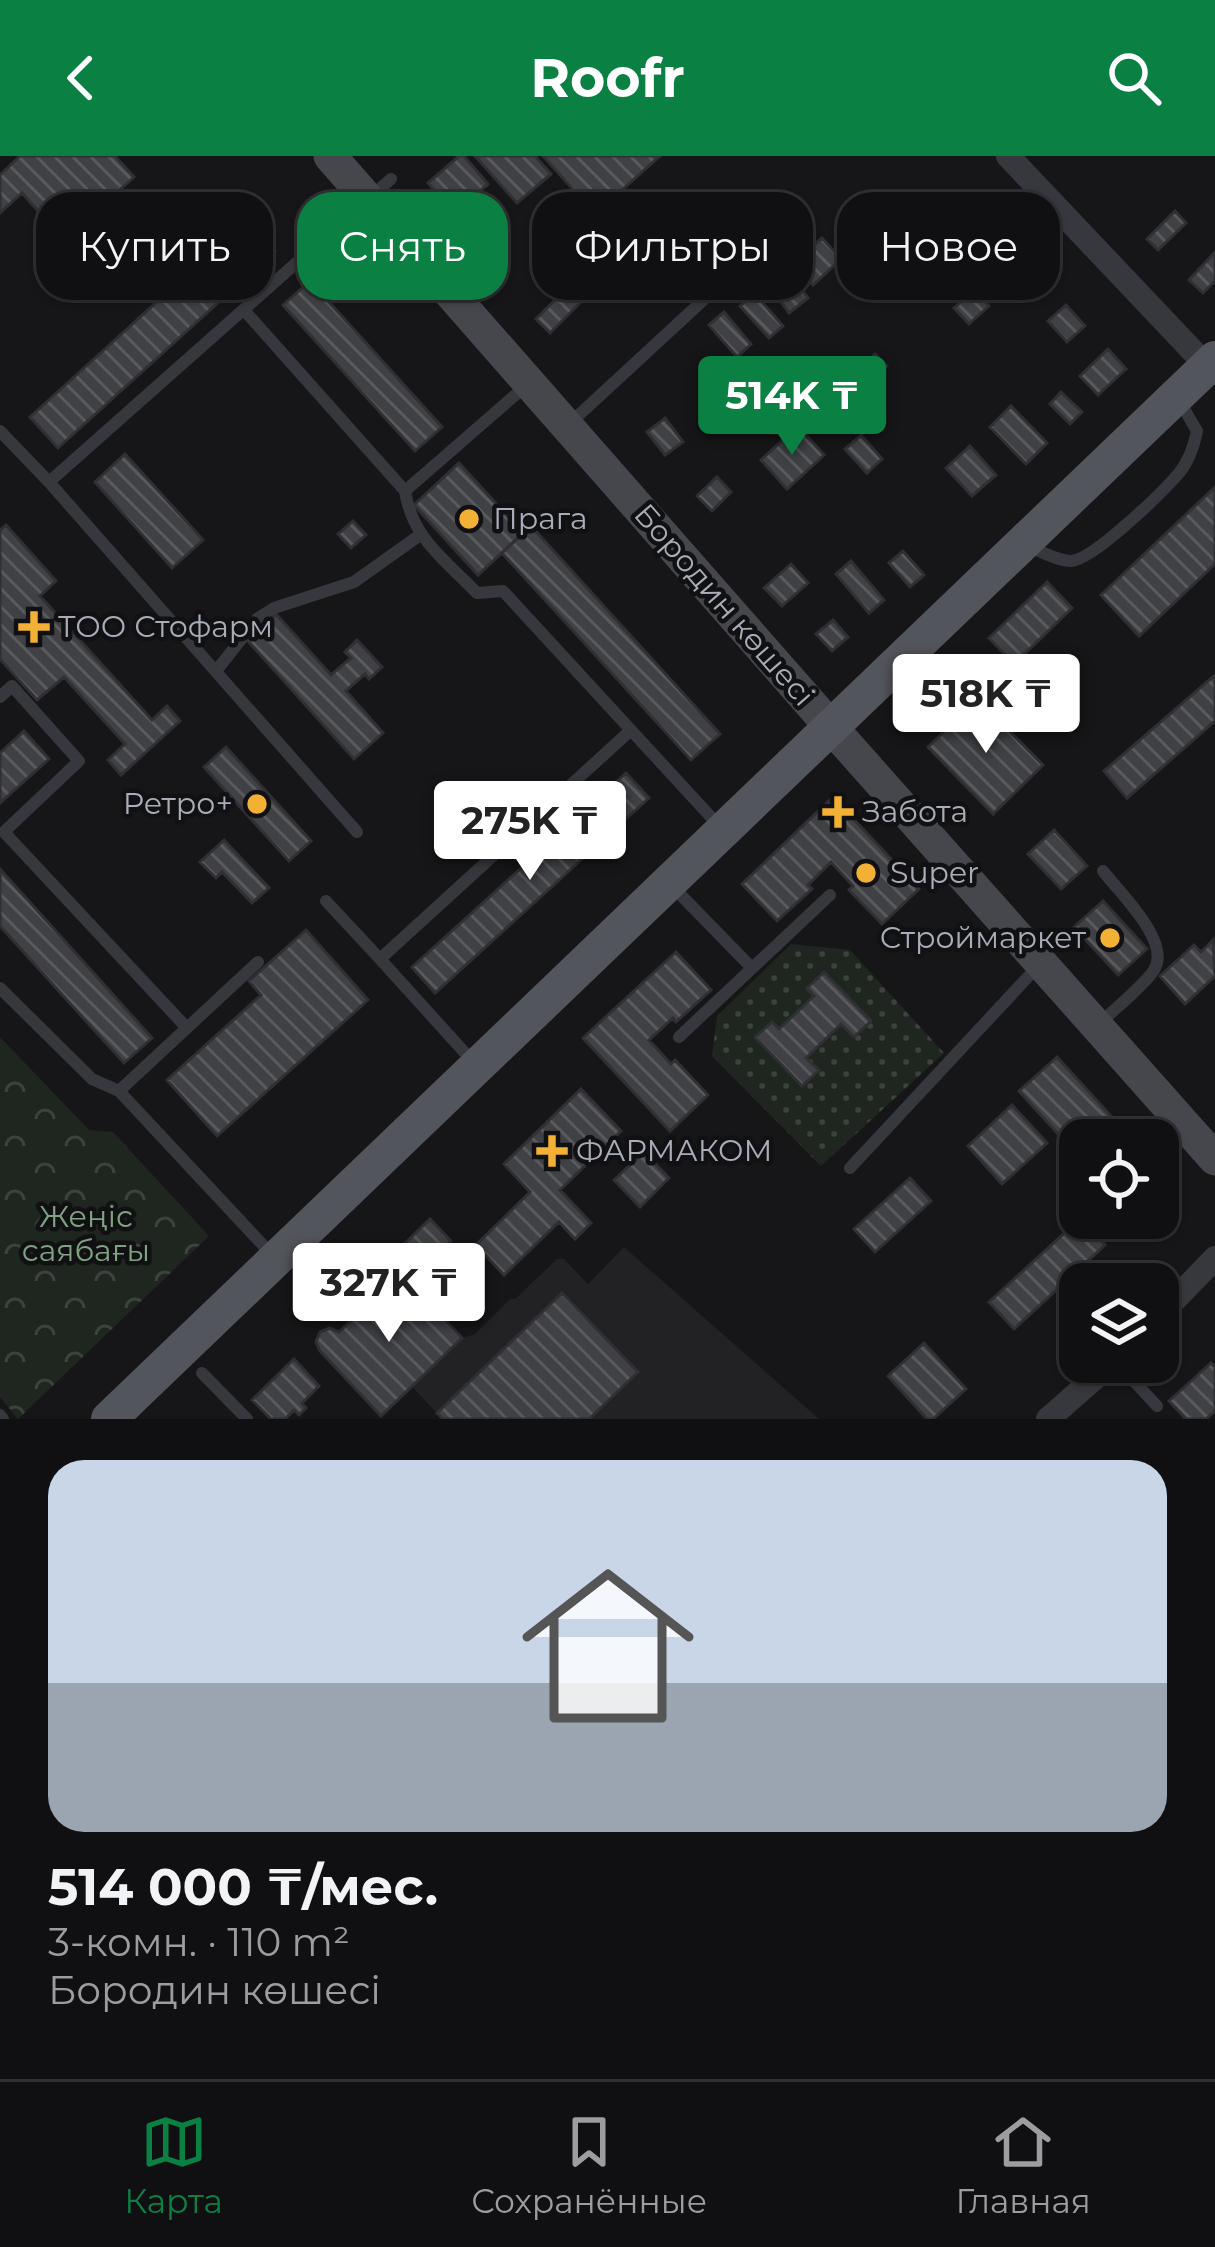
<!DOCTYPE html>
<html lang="ru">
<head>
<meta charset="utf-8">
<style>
	body { margin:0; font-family:Montserrat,sans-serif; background:#1e1e20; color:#f1f3f6; height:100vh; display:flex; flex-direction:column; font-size:45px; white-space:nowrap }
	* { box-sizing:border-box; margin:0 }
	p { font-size:39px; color:#9c9d9f }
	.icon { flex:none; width:66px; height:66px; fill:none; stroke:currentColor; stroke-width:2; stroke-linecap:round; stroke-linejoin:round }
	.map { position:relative; height:1263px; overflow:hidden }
	.details { display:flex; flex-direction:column; background:#101012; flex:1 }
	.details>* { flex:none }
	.hud { position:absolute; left:36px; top:36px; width:1143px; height:108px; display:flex; gap:24px }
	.tools { position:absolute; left:1059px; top:963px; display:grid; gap:24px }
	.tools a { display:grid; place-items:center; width:120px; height:120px; border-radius:24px; background:#101012; box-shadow:0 3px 9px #0004,0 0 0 3px #303032; font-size:60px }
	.price { position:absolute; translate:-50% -102px; padding:0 27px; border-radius:12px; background:#fff; color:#222; font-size:39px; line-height:78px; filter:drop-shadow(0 3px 6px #0008) }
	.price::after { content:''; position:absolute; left:50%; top:72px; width:36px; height:27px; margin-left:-18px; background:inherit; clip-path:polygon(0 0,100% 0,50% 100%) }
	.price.current { background:#0b8043; color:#fff }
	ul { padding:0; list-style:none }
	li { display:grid; align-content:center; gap:24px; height:636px; padding:0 48px }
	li+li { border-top:3px solid #303032 }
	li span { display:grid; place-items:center; height:372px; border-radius:36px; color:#555 }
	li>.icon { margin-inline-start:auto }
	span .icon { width:216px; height:216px; fill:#fffc; stroke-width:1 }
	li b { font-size:51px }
	.tag { padding:0 42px; border-radius:36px; background:#101012; box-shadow:0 3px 9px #0004,0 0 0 3px #303032; font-size:42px; line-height:108px }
	.tag.current { background:#0b8043; color:#fff }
	header { display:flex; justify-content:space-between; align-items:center; height:156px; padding:0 48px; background:#0b8043; color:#fff; font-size:54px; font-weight:700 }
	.dock { display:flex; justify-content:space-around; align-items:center; height:168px; border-top:3px solid #303032; background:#101012; font-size:33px; color:#9c9d9f }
	.dock a { display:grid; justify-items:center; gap:6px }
	.dock .current { color:#0b8043 }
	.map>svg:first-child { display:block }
	.built { fill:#222225 }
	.grass { fill:url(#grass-dots) }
	.park { fill:url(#park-crowns) }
	.building { fill:url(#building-back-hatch); stroke:#303034; stroke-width:3 }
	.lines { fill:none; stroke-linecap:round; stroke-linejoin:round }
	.lane { stroke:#37383d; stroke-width:12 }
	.street { stroke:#37383d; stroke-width:24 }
	.secondary { stroke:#45474d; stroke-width:33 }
	.primary { stroke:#53555c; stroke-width:36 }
	.poi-dot { fill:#f2b134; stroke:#111113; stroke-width:4.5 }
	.labels { text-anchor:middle; stroke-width:9; stroke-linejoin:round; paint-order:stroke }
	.poi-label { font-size:30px; fill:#a8adb8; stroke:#111113; text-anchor:start }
	.street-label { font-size:30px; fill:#a8adb8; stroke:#111113 }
	.park-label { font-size:30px; fill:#7fa381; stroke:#111113 }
</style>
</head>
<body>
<header><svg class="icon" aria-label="back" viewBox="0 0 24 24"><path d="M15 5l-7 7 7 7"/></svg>Roofr<svg class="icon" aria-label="search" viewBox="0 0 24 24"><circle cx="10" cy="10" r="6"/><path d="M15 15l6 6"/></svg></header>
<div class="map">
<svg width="1215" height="1263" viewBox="0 0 1215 1263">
	<defs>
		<pattern id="grass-dots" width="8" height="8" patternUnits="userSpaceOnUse" patternTransform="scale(3)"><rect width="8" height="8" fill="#1e261f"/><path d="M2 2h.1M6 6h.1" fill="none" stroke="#3c433d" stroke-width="1.8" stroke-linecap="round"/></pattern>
		<pattern id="park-crowns" width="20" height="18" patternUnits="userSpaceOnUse" patternTransform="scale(3)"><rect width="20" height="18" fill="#1e261f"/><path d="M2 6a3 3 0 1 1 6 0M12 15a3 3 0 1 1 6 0" fill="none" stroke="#3c433d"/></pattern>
		<pattern id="building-back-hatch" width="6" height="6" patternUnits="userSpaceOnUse" patternTransform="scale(3)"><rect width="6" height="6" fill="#404145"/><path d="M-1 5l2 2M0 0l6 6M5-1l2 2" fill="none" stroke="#595a5e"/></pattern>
	</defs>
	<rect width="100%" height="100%" fill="#161618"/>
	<path class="built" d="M 624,1091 L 819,1263 L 443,1263 L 412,1231 L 462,1182 L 475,1178 L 510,1143 L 515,1143 L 557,1103 L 564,1103 L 588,1128 Z"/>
	<path class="grass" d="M 791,788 L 850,794 L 944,897 L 821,1010 L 712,900 L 717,860 Z"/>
	<path class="park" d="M 0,881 L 89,974 L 113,976 L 209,1080 L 18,1263 L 0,1241 Z"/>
	<path class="building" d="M 20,0 L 115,0 L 134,21 L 64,84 L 22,37 L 0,57 L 0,19 Z
		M 459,0 L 464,0 L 488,28 L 455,57 L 428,27 Z
		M 475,0 L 535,0 L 551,18 L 517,47 Z
		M 543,0 L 660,0 L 595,58 Z
		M 854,54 L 868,70 L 853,84 L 838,67 Z
		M 1175,55 L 1186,67 L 1158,94 L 1147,83 Z
		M 247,64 L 275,95 L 58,292 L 30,261 Z
		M 996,71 L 1011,86 L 997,100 L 982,85 Z
		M 822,82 L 841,103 L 813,129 L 794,108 Z
		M 948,84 L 968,107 L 945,127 L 926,104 Z
		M 1215,96 L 1215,125 L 1203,137 L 1189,124 Z
		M 1025,98 L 1040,114 L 1020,132 L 1005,116 Z
		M 789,116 L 808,142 L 789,157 L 770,130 Z
		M 310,125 L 442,271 L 415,295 L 283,149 Z
		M 571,128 L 585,142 L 550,177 L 536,163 Z
		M 974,134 L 989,150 L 969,168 L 954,152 Z
		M 755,138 L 783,170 L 769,182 L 740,150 Z
		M 1066,149 L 1085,170 L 1067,186 L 1048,165 Z
		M 724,156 L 751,188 L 737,201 L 709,169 Z
		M 1108,193 L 1126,213 L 1098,239 L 1080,220 Z
		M 875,198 L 887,210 L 860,237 L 848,224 Z
		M 739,220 L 751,233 L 723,259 L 711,246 Z
		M 814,230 L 842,257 L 824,276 L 796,248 Z
		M 1061,236 L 1082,256 L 1070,268 L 1050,248 Z
		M 1011,250 L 1047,287 L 1026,308 L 990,271 Z
		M 665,262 L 683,286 L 665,299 L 647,276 Z
		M 798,270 L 824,299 L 787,333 L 761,304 Z
		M 861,279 L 882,303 L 867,317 L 845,293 Z
		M 970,290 L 996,319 L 972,340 L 946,312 Z
		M 125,298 L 203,384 L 172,412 L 95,326 Z
		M 459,307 L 523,377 L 478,419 L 414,349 Z
		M 717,321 L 731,336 L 712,355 L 697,340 Z
		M 1215,331 L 1215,408 L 1139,480 L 1101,439 Z
		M 353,365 L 366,379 L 351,392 L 338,378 Z
		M 6,369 L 56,425 L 40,440 L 152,564 L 167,550 L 180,565 L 121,619 L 108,604 L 125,588 L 64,521 L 37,544 L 0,503 L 0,374 Z
		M 531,370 L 720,578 L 691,604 L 502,397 Z
		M 903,395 L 924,419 L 910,431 L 889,407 Z
		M 851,405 L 884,444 L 869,457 L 836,418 Z
		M 791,408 L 808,427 L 782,450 L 764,432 Z
		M 1047,426 L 1072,452 L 1014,508 L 989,482 Z
		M 276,458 L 331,519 L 351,502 L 345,496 L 357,484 L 382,511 L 369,523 L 365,518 L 346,535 L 383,577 L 354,603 L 247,484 Z
		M 833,464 L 848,481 L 832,495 L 816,478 Z
		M 1215,519 L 1215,565 L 1127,642 L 1104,615 Z
		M 978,543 L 1043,609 L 993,658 L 928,591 Z
		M 24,575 L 49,603 L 0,647 L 0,597 Z
		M 226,591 L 311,685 L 289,705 L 204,611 Z
		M 626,617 L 649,642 L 435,837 L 412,811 Z
		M 833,641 L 919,733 L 882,768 L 849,734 L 853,730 L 831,706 L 808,729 L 812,733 L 777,765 L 742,728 Z
		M 1054,674 L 1087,710 L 1061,733 L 1028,698 Z
		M 224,684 L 269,732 L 252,747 L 222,716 L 216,722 L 200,706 Z
		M 0,713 L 152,882 L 124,907 L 0,770 Z
		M 1103,745 L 1147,793 L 1118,819 L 1074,771 Z
		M 306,774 L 368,844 L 217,980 L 167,924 L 261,839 L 249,825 Z
		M 1213,784 L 1215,820 L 1185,848 L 1160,820 L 1194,789 L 1201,796 Z
		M 676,796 L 711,834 L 676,866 L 673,862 L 649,884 L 671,908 L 675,904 L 708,939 L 670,975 L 583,882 Z
		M 824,816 L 871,865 L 854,881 L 841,868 L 806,902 L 819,914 L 802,930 L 755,881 L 772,866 L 779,873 L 814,840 L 807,832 Z
		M 1057,901 L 1133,984 L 1080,984 L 1080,1002 L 1019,935 Z
		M 581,933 L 621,975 L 560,1034 L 591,1067 L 575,1083 L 559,1066 L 504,1119 L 476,1089 L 530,1036 L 504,1008 Z
		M 1012,949 L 1047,987 L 1002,1028 L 968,990 Z
		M 644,996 L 669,1022 L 640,1051 L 614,1024 Z
		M 910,1022 L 931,1045 L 875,1096 L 854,1073 Z
		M 1081,1062 L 1105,1089 L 1014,1173 L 989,1146 Z
		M 430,1063 L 451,1085 L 412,1123 L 391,1101 Z
		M 401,1118 L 462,1182 L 381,1260 L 320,1195 L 316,1186 L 320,1176 L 330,1172 L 339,1176 Z
		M 562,1137 L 638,1216 L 589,1263 L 443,1263 L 437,1257 Z
		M 924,1187 L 966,1233 L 933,1263 L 927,1263 L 888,1220 Z
		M 294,1203 L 319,1230 L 302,1247 L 306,1252 L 299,1259 L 294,1254 L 285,1263 L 271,1263 L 252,1244 Z
		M 1211,1207 L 1215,1211 L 1215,1255 L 1206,1263 L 1186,1263 L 1169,1245 Z"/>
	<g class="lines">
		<path class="lane" d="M 244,154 L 405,335 C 412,382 445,404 477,437 L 503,435 L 721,672
			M 568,269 L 803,52
			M 0,275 L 49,326 L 357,676
			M 49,326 L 391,23
			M 405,335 L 528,228
			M 1028,390 C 1040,395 1058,405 1071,405 C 1093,404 1163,336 1179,317 C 1189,305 1194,290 1197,275 L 1180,246
			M 216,515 L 258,462 L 274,452 L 354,426 L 420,379
			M 0,541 L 12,530 L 79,605 L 4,676 L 187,872
			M 673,731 L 752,812
			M 326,745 L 380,803
			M 0,832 L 92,923 L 119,935 L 275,1102
			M 1098,869 C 1112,855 1144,830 1154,814 C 1172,786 1120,737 1103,715
			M 679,881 L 830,739
			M 476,909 L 380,803 L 631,574
			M 119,935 L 258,806
			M 850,1012 L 1040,808
			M 1116,1206 L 1157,1250
			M 202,1217 L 247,1263
			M 0,1259 L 3,1263"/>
		<path class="street" d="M 1008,0 L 1207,210
			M 1158,1161 L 1215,1102
			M 1048,1263 L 1113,1206"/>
		<path class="secondary" d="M 330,0 L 831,571 L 1215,1003"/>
		<path class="primary" d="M 109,1263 L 1215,203"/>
	</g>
	<g class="poi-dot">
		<circle cx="469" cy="363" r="12"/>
		<path d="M28 453h12v12h12v12h-12v12h-12v-12h-12v-12h12z"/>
		<circle cx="257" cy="648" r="12"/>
		<path d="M832 638h12v12h12v12h-12v12h-12v-12h-12v-12h12z"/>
		<circle cx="866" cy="717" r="12"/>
		<circle cx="1110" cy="782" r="12"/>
		<path d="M546 977h12v12h12v12h-12v12h-12v-12h-12v-12h12z"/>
	</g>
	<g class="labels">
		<g class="poi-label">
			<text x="493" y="373">Прага</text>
			<text x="58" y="481">ТОО Стофарм</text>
			<text x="233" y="658" text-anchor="end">Ретро+</text>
			<text x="862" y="666">Забота</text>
			<text x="890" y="727">Super</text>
			<text x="1086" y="792" text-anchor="end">Строймаркет</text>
			<text x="576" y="1005">ФАРМАКОМ</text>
		</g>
		<g class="street-label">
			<text transform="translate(724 449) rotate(49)" y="10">Бородин көшесі</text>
		</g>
		<g class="park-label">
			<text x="86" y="1071">Жеңіс<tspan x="86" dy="34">саябағы</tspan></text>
		</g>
	</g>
</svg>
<div class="tools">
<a><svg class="icon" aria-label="locate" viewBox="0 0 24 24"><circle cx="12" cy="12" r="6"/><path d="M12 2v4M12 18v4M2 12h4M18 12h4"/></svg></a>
<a><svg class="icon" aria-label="layers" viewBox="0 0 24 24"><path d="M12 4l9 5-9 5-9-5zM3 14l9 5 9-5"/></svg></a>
</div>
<b class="price current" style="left:792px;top:302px">514K ₸</b>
<b class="price" style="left:986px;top:600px">518K ₸</b>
<b class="price" style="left:530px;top:727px">275K ₸</b>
<b class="price" style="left:389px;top:1189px">327K ₸</b>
<div class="hud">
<a class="tag">Купить</a>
<a class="tag current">Снять</a>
<a class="tag">Фильтры</a>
<a class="tag">Новое</a>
</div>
</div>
<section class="details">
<ul>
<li><span style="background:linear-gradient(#c9d6e8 60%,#9aa5b1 0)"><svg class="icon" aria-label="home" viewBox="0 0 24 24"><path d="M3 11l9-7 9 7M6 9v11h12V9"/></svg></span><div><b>514 000 ₸/мес.</b><p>3-комн. · 110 m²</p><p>Бородин көшесі</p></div></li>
</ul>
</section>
<nav class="dock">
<a class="current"><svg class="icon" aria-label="map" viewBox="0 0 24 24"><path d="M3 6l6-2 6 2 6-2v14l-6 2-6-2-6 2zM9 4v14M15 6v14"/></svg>Карта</a>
<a><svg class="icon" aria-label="saved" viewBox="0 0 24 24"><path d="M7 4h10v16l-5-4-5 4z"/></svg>Сохранённые</a>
<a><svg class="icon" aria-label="home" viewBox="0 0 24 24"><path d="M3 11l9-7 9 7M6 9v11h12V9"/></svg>Главная</a>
</nav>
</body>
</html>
